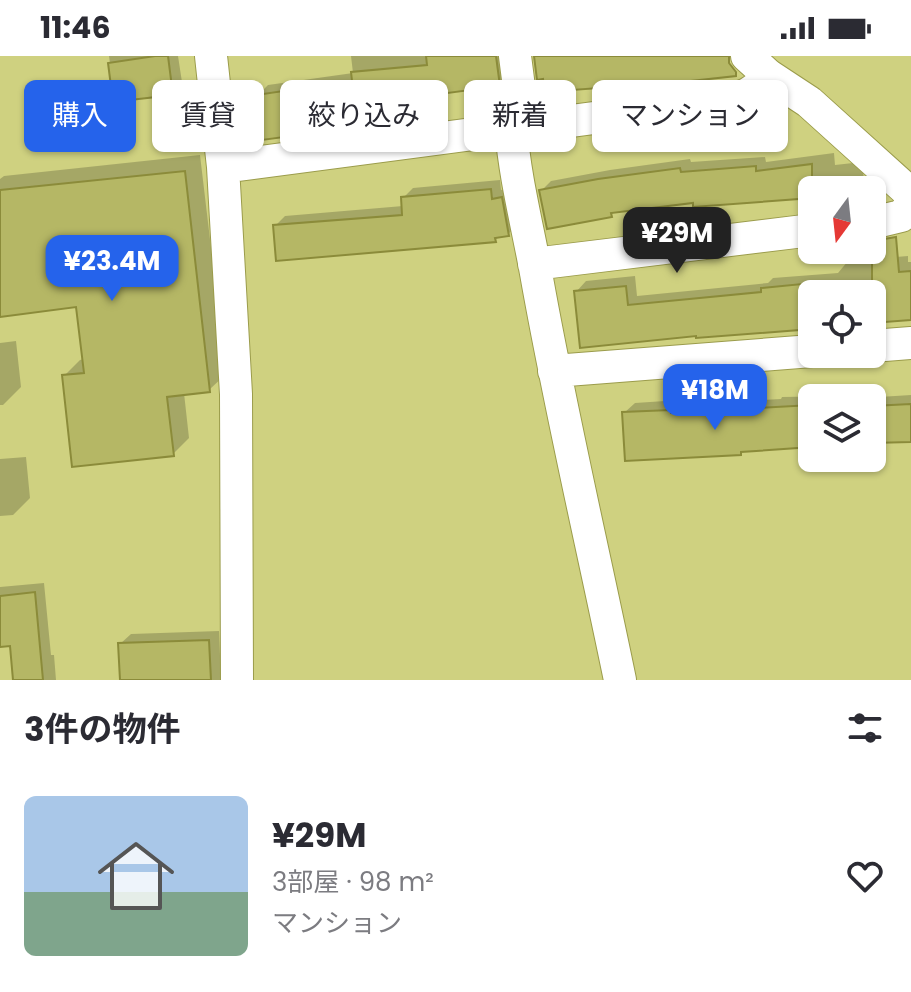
<!DOCTYPE html>
<html lang="ja">
<head>
<meta charset="utf-8">
<style>
	body { margin:0; font-family:Poppins,"Noto Sans JP",sans-serif; background:#f7f7f7; color:#2b2b33; height:100vh; display:flex; flex-direction:column; font-size:30px; white-space:nowrap }
	* { box-sizing:border-box; margin:0 }
	p { font-size:26px; color:#7c7c81 }
	.icon { flex:none; width:44px; height:44px; fill:none; stroke:currentColor; stroke-width:2; stroke-linecap:round; stroke-linejoin:round }
	.map { position:relative; height:624px; overflow:hidden }
	.details { display:flex; flex-direction:column; background:#fff; flex:1 }
	.details>* { flex:none }
	.hud { position:absolute; left:24px; top:24px; width:864px; height:72px; display:flex; gap:16px }
	.needle { width:52px; rotate:195deg }
	.tools { position:absolute; left:798px; top:120px; display:grid; gap:16px }
	.tools a { display:grid; place-items:center; width:88px; height:88px; border-radius:12px; background:#fff; box-shadow:0 2px 6px #0004; font-size:40px }
	.price { position:absolute; translate:-50% -68px; padding:0 18px; border-radius:16px; background:#2563eb; color:#fff; font-size:26px; line-height:52px; filter:drop-shadow(0 2px 4px #0008) }
	.price::after { content:''; position:absolute; left:50%; top:48px; width:24px; height:18px; margin-left:-12px; background:inherit; clip-path:polygon(0 0,100% 0,50% 100%) }
	.price.on { background:#222; color:#fff }
	ul { padding:0; list-style:none }
	li { display:flex; align-items:center; gap:24px; height:200px; padding:0 24px }
	li span { display:grid; place-items:center; flex:none; width:224px; height:160px; border-radius:12px; color:#555 }
	li>.icon { margin-inline-start:auto }
	span .icon { width:96px; height:96px; fill:#fffc; stroke-width:1 }
	li b { font-size:34px }
	h2 { display:flex; justify-content:space-between; align-items:center; height:96px; padding:0 24px; font-size:34px }
	.pill { padding:0 28px; border-radius:12px; background:#fff; box-shadow:0 2px 6px #0004; font-size:28px; line-height:72px }
	.pill.on { background:#2563eb; color:#fff }
	.status { display:flex; justify-content:space-between; align-items:center; height:56px; padding:0 40px; background:#fff; direction:ltr }
	.status svg { height:22px; fill:currentColor }
	.map>svg:first-child { display:block }
	.shadow { fill:#0003 }
	.building { fill:#b5b765; stroke:#8b8b3a; stroke-width:2 }
	.lines { fill:none; stroke-linecap:round; stroke-linejoin:round }
	.street-casing { stroke:#9b9c4b; stroke-width:34 }
	.street { stroke:#fff; stroke-width:32 }
</style>
</head>
<body>
<div class="status"><b>11:46</b><svg viewBox="0 0 49 12"><path d="M0 12V9h3v3zM5 12V6h3v6zM10 12V3h3v9zM15 12V0h3v12zM26 1h20v11H26zM47 4h2v5h-2z"/></svg></div>
<div class="map">
<svg width="911" height="624" viewBox="0 0 911 624">
	<rect width="100%" height="100%" fill="#cfd180"/>
	<path class="shadow" d="M 109,0 L 178,0 L 182,26 L 172,37 L 115,44 Z
		M 351,0 L 507,0 L 509,17 L 499,28 L 420,39 L 421,50 L 411,60 L 328,67 L 321,74 L 258,39 L 268,29 L 353,17 Z
		M 834,97 L 835,109 L 862,106 L 865,134 L 812,134 L 812,149 L 800,150 L 798,141 L 694,145 L 616,154 L 611,159 L 541,135 L 551,125 L 610,114 L 690,103 L 691,106 L 765,101 L 766,106 Z
		M 200,99 L 226,318 L 209,334 L 184,337 L 189,382 L 173,398 L 64,320 L 80,304 L 84,303 L 78,249 L 0,172 L 0,123 L 4,120 Z
		M 500,124 L 501,134 L 511,132 L 519,168 L 508,178 L 500,180 L 495,184 L 275,170 L 285,160 L 403,150 L 403,142 L 413,132 Z
		M 908,200 L 908,206 L 911,206 L 911,262 L 872,266 L 872,238 L 812,238 L 812,270 L 698,279 L 576,236 L 586,225 L 635,220 L 637,240 L 768,227 L 773,222 L 838,217 L 848,205 Z
		M 0,285 L 0,287 L 16,285 L 21,331 L 3,349 L 0,349 Z
		M 911,339 L 911,384 L 872,386 L 872,342 L 863,342 Z
		M 841,340 L 841,342 L 812,342 L 812,389 L 624,357 L 635,347 L 680,344 L 681,348 L 781,343 L 782,341 Z
		M 26,401 L 30,442 L 13,459 L 0,460 L 0,403 Z
		M 44,527 L 51,599 L 54,599 L 56,624 L 15,624 L 12,588 L 0,589 L 0,531 Z
		M 219,575 L 221,624 L 122,624 L 120,588 L 131,578 Z"/>
	<path class="building" d="M 155,0 L 168,0 L 173,39 L 113,46 L 108,7 Z
		M 426,0 L 496,0 L 500,30 L 410,42 L 412,62 L 321,70 L 322,76 L 262,84 L 256,39 L 352,25 L 351,16 L 427,9 Z
		M 534,0 L 729,0 L 729,7 L 736,16 L 736,20 L 627,32 L 627,30 L 544,36 L 543,23 L 537,24 Z
		M 812,108 L 812,142 L 693,151 L 693,147 L 611,157 L 612,161 L 547,173 L 539,134 L 598,123 L 680,112 L 681,116 L 756,110 L 756,115 Z
		M 185,115 L 210,336 L 167,341 L 174,400 L 72,411 L 62,319 L 84,317 L 76,251 L 0,261 L 0,134 Z
		M 491,133 L 492,143 L 502,141 L 509,180 L 495,182 L 496,186 L 276,205 L 273,169 L 402,159 L 401,141 Z
		M 896,181 L 899,216 L 911,215 L 911,264 L 872,267 L 872,185 Z
		M 812,227 L 812,273 L 696,282 L 696,280 L 580,292 L 574,235 L 626,230 L 628,249 L 761,236 L 761,232 Z
		M 911,348 L 911,386 L 872,387 L 872,350 Z
		M 812,349 L 812,391 L 741,396 L 741,399 L 625,405 L 622,356 L 671,354 L 671,357 Z
		M 35,536 L 43,624 L 13,624 L 10,590 L 0,591 L 0,540 Z
		M 209,584 L 211,624 L 120,624 L 118,587 Z"/>
	<g class="lines">
		<g class="street-casing">
			<path id="street" d="M 211,0 L 223,111 L 236,338 L 237,624
				M 515,0 L 524,70
				M 747,0 L 768,19 L 809,46 L 911,138
				M 511,73 C 515,122 527,168 536,217 C 560,353 592,488 620,624
				M 223,111 L 722,45 C 744,41 754,38 768,19
				M 872,167 L 901,160 L 911,151
				M 534,208 L 812,174
				M 872,290 L 911,287
				M 554,315 L 812,295"/>
		</g>
		<use href="#street" class="street"/>
	</g>
</svg>
<div class="tools">
<a><svg class="needle" viewBox="-14 -14 28 28"><path d="M0-13l5 13h-10z" fill="#e53935"/><path d="M0 13l5-13h-10z" fill="#7c7c81"/></svg></a>
<a><svg class="icon" aria-label="locate" viewBox="0 0 24 24"><circle cx="12" cy="12" r="6"/><path d="M12 2v4M12 18v4M2 12h4M18 12h4"/></svg></a>
<a><svg class="icon" aria-label="layers" viewBox="0 0 24 24"><path d="M12 4l9 5-9 5-9-5zM3 14l9 5 9-5"/></svg></a>
</div>
<b class="price on" style="left:677px;top:219px">¥29M</b>
<b class="price" style="left:112px;top:247px">¥23.4M</b>
<b class="price" style="left:715px;top:376px">¥18M</b>
<div class="hud">
<a class="pill on">購入</a>
<a class="pill">賃貸</a>
<a class="pill">絞り込み</a>
<a class="pill">新着</a>
<a class="pill">マンション</a>
</div>
</div>
<section class="details">
<h2>3件の物件<svg class="icon" aria-label="filters" viewBox="0 0 24 24"><path d="M4 7h16M4 17h16"/><circle cx="9" cy="7" r="2"/><circle cx="15" cy="17" r="2"/></svg></h2>
<ul>
<li><span style="background:linear-gradient(#a9c7e8 60%,#7fa58c 0)"><svg class="icon" aria-label="home" viewBox="0 0 24 24"><path d="M3 11l9-7 9 7M6 9v11h12V9"/></svg></span><div><b>¥29M</b><p>3部屋 · 98 m²</p><p>マンション</p></div><svg class="icon" aria-label="heart" viewBox="0 0 24 24"><path d="M12 20l-8-8c-3-5 5-10 8-4 3-6 11-1 8 4z"/></svg></li>
</ul>
</section>
</body>
</html>
